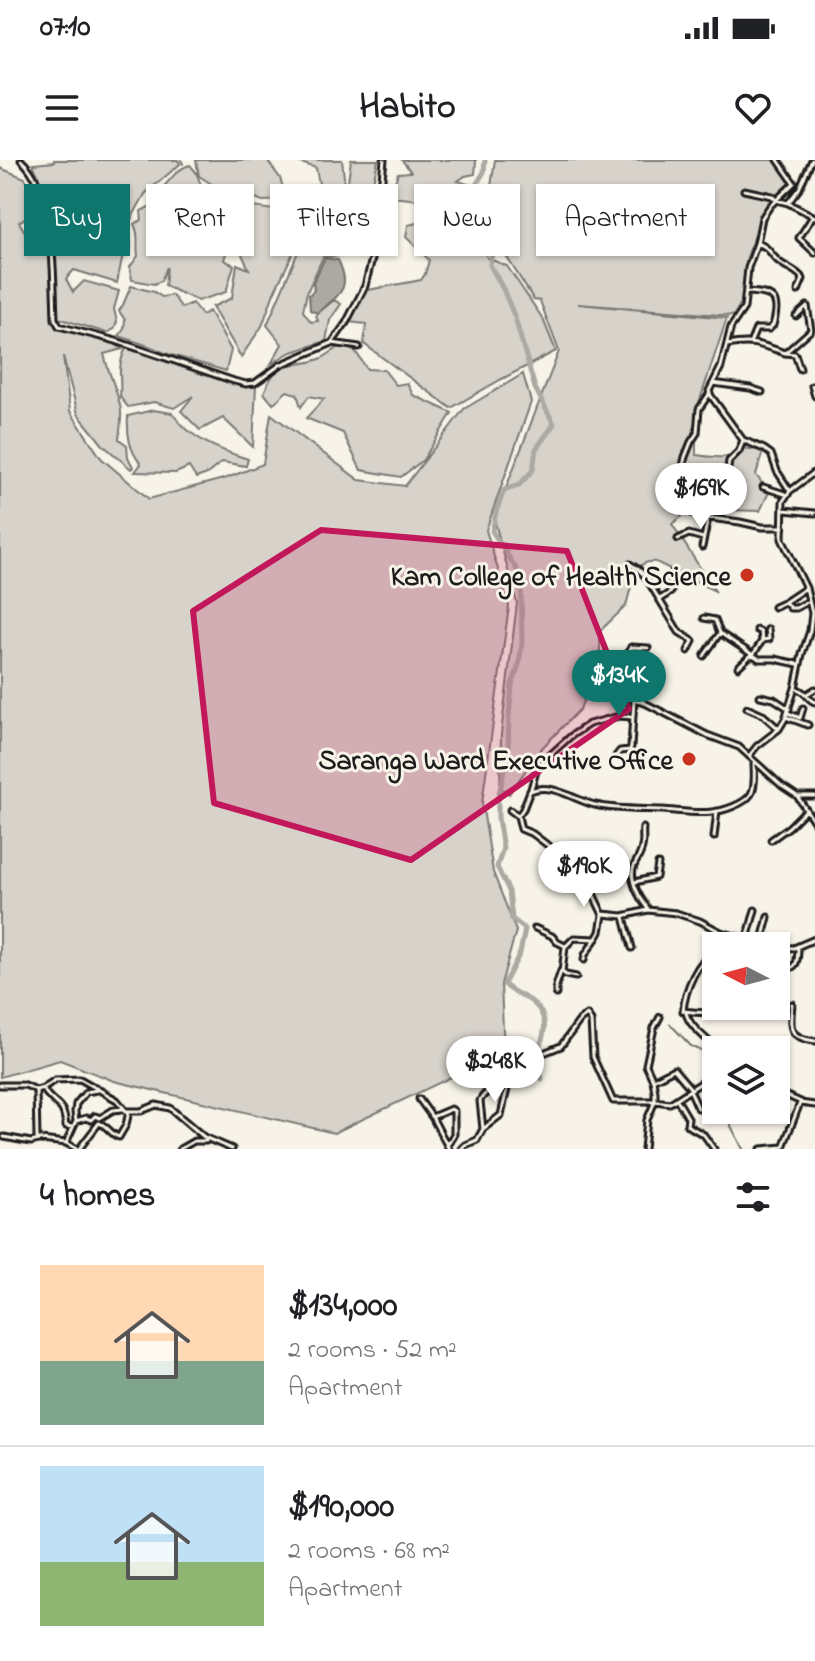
<!DOCTYPE html>
<html lang="en">
<head>
<meta charset="utf-8">
<style>
	body { margin:0; font-family:"Indie Flower",sans-serif; background:#f2f2f2; color:#202124; height:100vh; display:flex; flex-direction:column; font-size:30px; white-space:nowrap }
	* { box-sizing:border-box; margin:0 }
	p { font-size:26px; color:#757577 }
	.icon { flex:none; width:44px; height:44px; fill:none; stroke:currentColor; stroke-width:2; stroke-linecap:round; stroke-linejoin:round }
	.map { position:relative; height:989px; overflow:hidden }
	.drawer { display:flex; flex-direction:column; background:#fff; flex:1 }
	.drawer>* { flex:none }
	.guide { position:absolute; left:24px; top:24px; width:768px; height:72px; display:flex; gap:16px }
	.needle { width:52px; rotate:276deg }
	.controls { position:absolute; left:702px; top:772px; display:grid; gap:16px }
	.controls a { display:grid; place-items:center; width:88px; height:88px; border-radius:0px; background:#fff; box-shadow:0 2px 6px #0004; font-size:40px }
	.price { position:absolute; translate:-50% -68px; padding:0 18px; border-radius:28px; background:#fff; color:#222; font-size:26px; line-height:52px; filter:drop-shadow(0 2px 4px #0008) }
	.price::after { content:''; position:absolute; left:50%; top:48px; width:24px; height:18px; margin-left:-12px; background:inherit; clip-path:polygon(0 0,100% 0,50% 100%) }
	.price.on { background:#0f766e; color:#fff }
	ul { padding:0; list-style:none }
	li { display:flex; align-items:center; gap:24px; height:200px; padding:0 40px }
	li+li { border-top:2px solid #e0e0e0 }
	li span { display:grid; place-items:center; flex:none; width:224px; height:160px; border-radius:0px; color:#555 }
	li>.icon { margin-inline-start:auto }
	span .icon { width:96px; height:96px; fill:#fffc; stroke-width:1 }
	li b { font-size:34px }
	h2 { display:flex; justify-content:space-between; align-items:center; height:96px; padding:0 40px; font-size:34px }
	.tag { padding:0 28px; border-radius:0px; background:#fff; box-shadow:0 2px 6px #0004; font-size:28px; line-height:72px }
	.tag.on { background:#0f766e; color:#fff }
	.status { display:flex; justify-content:space-between; align-items:center; height:56px; padding:0 40px; background:#fff; direction:ltr }
	.status svg { height:22px; fill:currentColor }
	header { display:flex; justify-content:space-between; align-items:center; height:104px; padding:0 40px; background:#fff; font-size:36px; font-weight:700 }
	.map>svg:first-child { display:block }
	.green { fill:#d7d3cb; stroke:#7a7874; stroke-width:2 }
	.water { fill:#aca9a2; stroke:#72716c; stroke-width:2 }
	.lines { fill:none; stroke-linecap:round; stroke-linejoin:round }
	.stream { stroke:#72716c; stroke-width:2 }
	.river { stroke:#aca9a2; stroke-width:5 }
	.minor-casing { stroke:#1c1c1c; stroke-width:9 }
	.minor { stroke:#f7f3e8; stroke-width:3 }
	.marked { fill:#c2185b; fill-opacity:0.2; stroke:#c2185b; stroke-width:6; stroke-linejoin:round }
	.poi-dot { fill:#c8321e; stroke:#f7f3e8; stroke-width:3 }
	.labels { text-anchor:middle; stroke-width:6; stroke-linejoin:round; paint-order:stroke }
	.poi-label { font-size:28px; font-weight:bold; fill:#1c1c1c; stroke:#f7f3e8; text-anchor:end }
</style>
</head>
<body>
<div class="status"><b>07:10</b><svg viewBox="0 0 49 12"><path d="M0 12V9h3v3zM5 12V6h3v6zM10 12V3h3v9zM15 12V0h3v12zM26 1h20v11H26zM47 4h2v5h-2z"/></svg></div>
<header><svg class="icon" aria-label="menu" viewBox="0 0 24 24"><path d="M4 6h16M4 12h16M4 18h16"/></svg>Habito<svg class="icon" aria-label="heart" viewBox="0 0 24 24"><path d="M12 20l-8-8c-3-5 5-10 8-4 3-6 11-1 8 4z"/></svg></header>
<div class="map">
<svg width="815" height="989" viewBox="0 0 815 989">
	<rect width="100%" height="100%" fill="#f7f3e8"/>
	<filter id="ink" filterUnits="userSpaceOnUse"><feTurbulence type="fractalNoise" baseFrequency=".0125" numOctaves="2"/><feDisplacementMap in="SourceGraphic" scale="16" xChannelSelector="R" yChannelSelector="G"/><feConvolveMatrix kernelMatrix="1 2 1 2 8 2 1 2 1" color-interpolation-filters="sRGB"/></filter>
	<g filter="url(#ink)">
		<path class="green" d="M 54,0 L 178,0 L 180,4 L 145,34 L 129,63 L 131,88 L 122,99 L 117,123 L 74,110 L 66,119 L 73,132 L 84,121 L 119,131 L 114,149 L 117,162 L 114,169 L 107,173 L 58,158 L 60,169 L 113,183 L 122,189 L 104,194 C 108,212 116,228 120,245 C 123,255 120,269 119,279 L 127,285 L 128,297 L 133,307 L 131,309 L 103,285 L 78,254 L 63,196 L 70,251 L 101,298 L 149,339 L 227,318 L 263,304 L 271,254 L 359,320 L 405,326 L 464,249 L 523,214 L 531,242 L 486,370 L 509,446 L 482,643 L 493,712 L 516,771 L 501,824 L 504,892 L 334,973 L 114,921 L 60,900 L 0,917 L 0,8 L 25,18 L 41,48 L 19,62 L 30,80 L 53,85 L 58,147 L 53,49 L 33,4 L 54,2 Z
			M 196,0 L 269,0 L 269,3 L 280,18 L 287,40 L 262,41 L 232,27 L 215,26 L 199,16 Z
			M 299,0 L 342,0 L 344,17 L 342,30 L 345,52 L 337,62 L 357,69 L 339,96 L 323,97 L 307,132 L 303,151 L 311,162 L 318,161 L 316,155 L 334,140 L 341,144 L 330,160 L 326,181 L 289,193 L 271,204 L 282,184 L 267,165 L 303,80 L 317,84 L 325,59 L 328,59 L 328,36 L 319,24 L 316,8 L 298,2 Z
			M 351,0 L 378,0 L 369,40 L 348,49 C 345,32 349,17 351,0 Z
			M 402,0 L 476,0 L 475,14 L 465,16 L 458,21 L 471,25 L 471,40 L 474,39 L 469,60 L 489,64 L 484,82 L 487,98 L 507,106 L 543,159 L 556,191 L 500,220 L 451,248 L 364,184 L 366,164 L 348,162 L 363,131 L 421,120 L 425,114 L 429,100 L 406,77 L 408,65 L 425,61 L 433,52 L 447,49 L 451,56 L 470,41 L 457,45 L 446,44 L 434,47 L 420,40 L 390,37 L 398,13 L 411,12 Z
			M 495,0 L 776,0 L 790,20 L 786,31 L 765,48 L 746,100 L 746,135 L 733,156 L 578,144 L 727,158 L 696,252 L 696,295 C 713,297 730,301 743,288 L 763,291 L 756,315 L 769,332 L 760,351 L 691,349 L 672,364 L 715,431 L 656,402 C 647,401 640,404 635,411 L 626,446 L 600,471 L 600,500 L 580,549 L 540,590 L 509,634 L 500,627 L 501,574 L 517,443 L 494,359 L 559,191 L 540,141 L 534,140 L 503,91 L 490,33 Z
			M 190,5 L 196,12 L 204,33 L 212,37 L 223,61 L 215,74 L 226,93 L 224,100 L 234,105 L 226,132 L 198,141 L 165,126 L 167,107 L 161,121 L 154,124 L 132,120 L 130,107 L 138,96 C 136,83 140,75 134,64 L 142,60 L 141,51 L 153,45 L 151,37 C 167,29 173,9 190,5 Z
			M 215,34 L 228,35 L 245,46 L 282,51 L 279,71 L 300,78 L 274,133 L 262,166 L 241,197 L 212,147 L 232,138 L 237,104 L 249,109 L 240,90 L 228,74 L 227,53 Z
			M 131,126 L 154,132 L 162,137 L 172,135 L 182,148 L 192,143 L 202,155 L 209,151 L 231,190 L 226,211 L 165,193 L 149,186 L 119,176 L 124,169 L 125,160 L 119,151 L 123,145 Z
			M 342,185 L 356,192 L 367,209 L 384,210 L 396,225 L 407,223 L 413,235 L 452,253 L 423,300 L 401,317 L 361,310 L 343,273 L 306,258 L 324,239 L 309,236 L 301,247 L 297,234 L 287,231 L 273,244 L 264,233 C 278,195 290,210 320,199 C 327,196 335,189 342,185 Z
			M 126,188 L 200,209 L 240,224 L 256,225 L 253,287 L 223,258 L 200,270 L 181,251 L 193,236 L 174,248 L 154,242 L 128,247 L 120,237 C 122,216 116,209 126,188 Z
			M 153,250 L 172,253 C 190,279 219,290 248,299 L 246,306 L 222,302 L 207,314 L 196,318 L 189,307 L 176,313 L 135,312 L 141,304 C 129,290 127,274 128,256 Z"/>
		<path class="water" d="M 325,98 L 338,100 C 353,130 338,135 317,153 L 310,150 L 309,135 L 314,130 L 313,123 Z"/>
		<g class="lines">
			<path class="stream" d="M 181,0 L 183,4
				M 670,864 L 691,886 L 702,891 L 709,901 L 706,917 L 716,928
				M 731,950 L 731,966 L 743,989"/>
			<path class="river" d="M 485,0 L 484,12 L 476,25 L 488,47 L 494,79 L 490,105 L 503,129 L 515,158 L 535,228 L 554,264 L 536,289 L 533,310 L 519,325 L 504,330 L 496,352 L 492,371 L 521,416 L 522,483 L 519,505 L 512,525 L 509,557 L 508,592 L 498,639 L 498,658 L 503,688 L 497,707 L 509,731 L 512,759 L 525,769 L 520,793 L 504,824 C 514,834 523,835 532,842 C 552,858 544,878 535,897 L 542,919"/>
			<g class="minor-casing">
				<path id="minor" d="M 21,0 C 56,31 53,115 55,159 L 59,166 L 116,181 L 234,221 L 246,224 L 255,223 L 280,205 L 332,183 L 346,163 L 365,126 L 374,91 L 384,0
					M 744,30 L 772,36 L 776,40 L 788,43 L 815,57
					M 788,43 L 799,29 L 812,0
					M 813,56 L 799,78 L 815,93
					M 757,83 C 770,88 768,91 777,100 C 785,108 796,109 803,119 L 798,131
					M 747,132 C 774,133 781,138 773,165 L 769,169 L 756,169 L 751,181
					M 332,183 L 359,187
					M 727,185 C 753,180 762,185 785,193 L 811,170 L 807,146 L 796,156
					M 785,193 L 795,194 L 800,209
					M 713,223 L 750,228 L 762,232
					M 815,225 L 812,226 L 815,236
					M 687,320 L 682,310 L 685,297 L 691,282 L 697,273 L 699,249 L 710,233
					M 704,320 L 687,344 L 687,351 L 703,357 L 740,362 L 762,367 L 783,367
					M 763,327 L 788,335
					M 790,331 L 815,312
					M 784,350 L 815,353
					M 678,379 L 689,374 L 703,378
					M 702,387 L 708,358 L 714,351 L 719,337 L 725,328 L 729,301 L 739,291 L 743,280
					M 630,404 L 638,409 L 645,416 L 679,472 L 693,481 L 688,491
					M 660,439 L 671,432 L 672,413
					M 785,442 L 806,428
					M 774,447 L 785,442 L 790,448 L 796,448 L 809,441
					M 704,458 L 715,460 L 720,473 L 759,499 L 775,499 L 798,504
					M 762,480 L 769,479 L 768,469
					M 704,496 L 720,473
					M 752,496 L 762,481 L 761,472 L 757,470
					M 738,507 L 751,495
					M 606,525 L 629,535 L 634,540 L 631,587 L 630,590 L 620,591 L 616,596
					M 795,528 C 808,532 807,540 815,542
					M 807,534 L 815,529
					M 760,536 L 774,539 L 789,549
					M 634,540 L 645,543 L 707,575 L 739,587 L 782,626 L 797,636 L 815,663
					M 645,543 L 631,524 L 632,512 L 627,497 L 631,487 L 648,488
					M 747,548 L 763,555 L 779,569
					M 788,553 L 800,558 L 803,548
					M 786,557 L 808,565
					M 749,596 L 757,586 L 779,569 L 785,559 L 795,528 L 802,494 L 810,471 L 812,453 L 806,428 L 782,379 L 783,341 L 790,331 L 777,311 L 771,294 L 764,289 L 743,280 L 711,236 L 709,231 L 721,207 L 731,167 L 744,148 L 748,108 L 757,83 L 762,58 L 770,46 L 794,23 L 778,0
					M 531,629 L 536,611 L 541,603 L 571,576 L 589,564 L 619,556 L 632,557
					M 797,636 L 815,636
					M 510,650 L 518,656 L 521,669 L 533,674 L 550,687 L 570,711 L 588,723 L 603,755 L 600,772 L 596,779 L 574,778 L 565,787 L 562,812 L 566,815 L 576,817
					M 518,656 L 523,649 L 530,631 C 552,622 574,640 595,645 C 617,650 640,649 663,650 C 679,651 696,654 712,652 C 723,651 745,644 751,634 C 756,625 754,612 754,603
					M 643,668 C 642,675 644,680 642,687 C 641,695 637,699 634,706 C 628,720 640,738 648,749
					M 714,677 L 717,651
					M 771,680 L 789,667 L 806,650
					M 587,721 C 595,715 598,702 603,693
					M 635,722 L 656,717 L 658,704
					M 603,754 L 623,756 L 648,750 L 676,753 L 700,761 L 721,772 L 771,786
					M 624,757 L 632,788
					M 535,768 L 552,776 L 557,782 L 565,786
					M 747,779 L 755,750
					M 761,784 L 768,757
					M 720,786 L 729,775
					M 776,787 L 794,788 L 815,779
					M 716,789 C 697,801 685,829 683,851 C 698,853 724,855 737,846
					M 584,800 L 585,795 L 595,780
					M 776,810 C 796,810 798,806 798,787
					M 556,834 L 556,826 L 561,811
					M 792,844 C 790,868 787,877 815,881
					M 686,853 C 690,868 707,878 718,890
					M 546,892 L 561,886 L 580,860 L 587,855 L 591,861 L 593,897 L 613,941 L 655,941 L 670,943 L 704,921 L 716,917
					M 653,920 L 674,909 L 691,929
					M 0,925 L 25,925 L 36,930 L 43,928 L 55,920 L 80,919 L 117,940 L 126,951 L 141,951 L 156,945 L 170,948 L 204,977 L 232,989
					M 43,928 C 46,936 54,941 60,947 C 65,952 65,960 66,966 L 72,967
					M 36,930 L 37,978 L 41,980 L 66,983 L 77,989
					M 690,930 L 698,948
					M 776,931 L 801,942
					M 419,939 L 432,957 L 449,989
					M 678,941 L 688,958 L 687,965 L 704,975 L 714,989
					M 432,957 L 451,949 L 454,951 L 454,974 L 447,986
					M 76,961 L 86,958 L 91,960 L 95,956 L 100,958 L 113,950 L 123,949
					M 4,977 L 31,982 L 39,980
					M 66,983 L 76,961 L 75,952 L 76,944 L 86,932 L 97,930
					M 79,989 L 99,963 C 107,965 111,975 119,977 L 126,965 L 129,951
					M 180,989 L 194,981 L 206,981
					M 461,989 L 465,985 L 477,980 L 483,969 L 501,955 L 507,929 L 505,917 L 493,923 C 491,932 483,933 480,941 L 483,969
					M 644,989 L 647,960 L 655,941 L 655,932 L 653,920 L 646,905 L 654,868 L 660,857
					M 761,989 L 783,987 L 800,943 L 815,945"/>
			</g>
			<use href="#minor" class="minor"/>
		</g>
	</g>
	<path class="marked" d="M 321,370 L 567,391 L 629,549 L 411,700 L 214,643 L 193,451 Z"/>
	<g class="poi-dot">
		<circle cx="747" cy="415" r="8"/>
		<circle cx="689" cy="599" r="8"/>
	</g>
	<g class="labels">
		<g class="poi-label">
			<text x="731" y="425">Kam College of Health Science</text>
			<text x="673" y="609">Saranga Ward Executive Office</text>
		</g>
	</g>
</svg>
<div class="controls">
<a><svg class="needle" viewBox="-14 -14 28 28"><path d="M0-13l5 13h-10z" fill="#e53935"/><path d="M0 13l5-13h-10z" fill="#757577"/></svg></a>
<a><svg class="icon" aria-label="layers" viewBox="0 0 24 24"><path d="M12 4l9 5-9 5-9-5zM3 14l9 5 9-5"/></svg></a>
</div>
<b class="price" style="left:701px;top:371px">$169K</b>
<b class="price on" style="left:619px;top:558px">$134K</b>
<b class="price" style="left:584px;top:749px">$190K</b>
<b class="price" style="left:495px;top:944px">$248K</b>
<div class="guide">
<a class="tag on">Buy</a>
<a class="tag">Rent</a>
<a class="tag">Filters</a>
<a class="tag">New</a>
<a class="tag">Apartment</a>
</div>
</div>
<section class="drawer">
<h2>4 homes<svg class="icon" aria-label="filters" viewBox="0 0 24 24"><path d="M4 7h16M4 17h16"/><circle cx="9" cy="7" r="2"/><circle cx="15" cy="17" r="2"/></svg></h2>
<ul>
<li><span style="background:linear-gradient(#ffd9b3 60%,#7fa58c 0)"><svg class="icon" aria-label="home" viewBox="0 0 24 24"><path d="M3 11l9-7 9 7M6 9v11h12V9"/></svg></span><div><b>$134,000</b><p>2 rooms · 52 m²</p><p>Apartment</p></div></li>
<li><span style="background:linear-gradient(#bfe0f5 60%,#8fb573 0)"><svg class="icon" aria-label="home" viewBox="0 0 24 24"><path d="M3 11l9-7 9 7M6 9v11h12V9"/></svg></span><div><b>$190,000</b><p>2 rooms · 68 m²</p><p>Apartment</p></div></li>
</ul>
</section>
</body>
</html>
